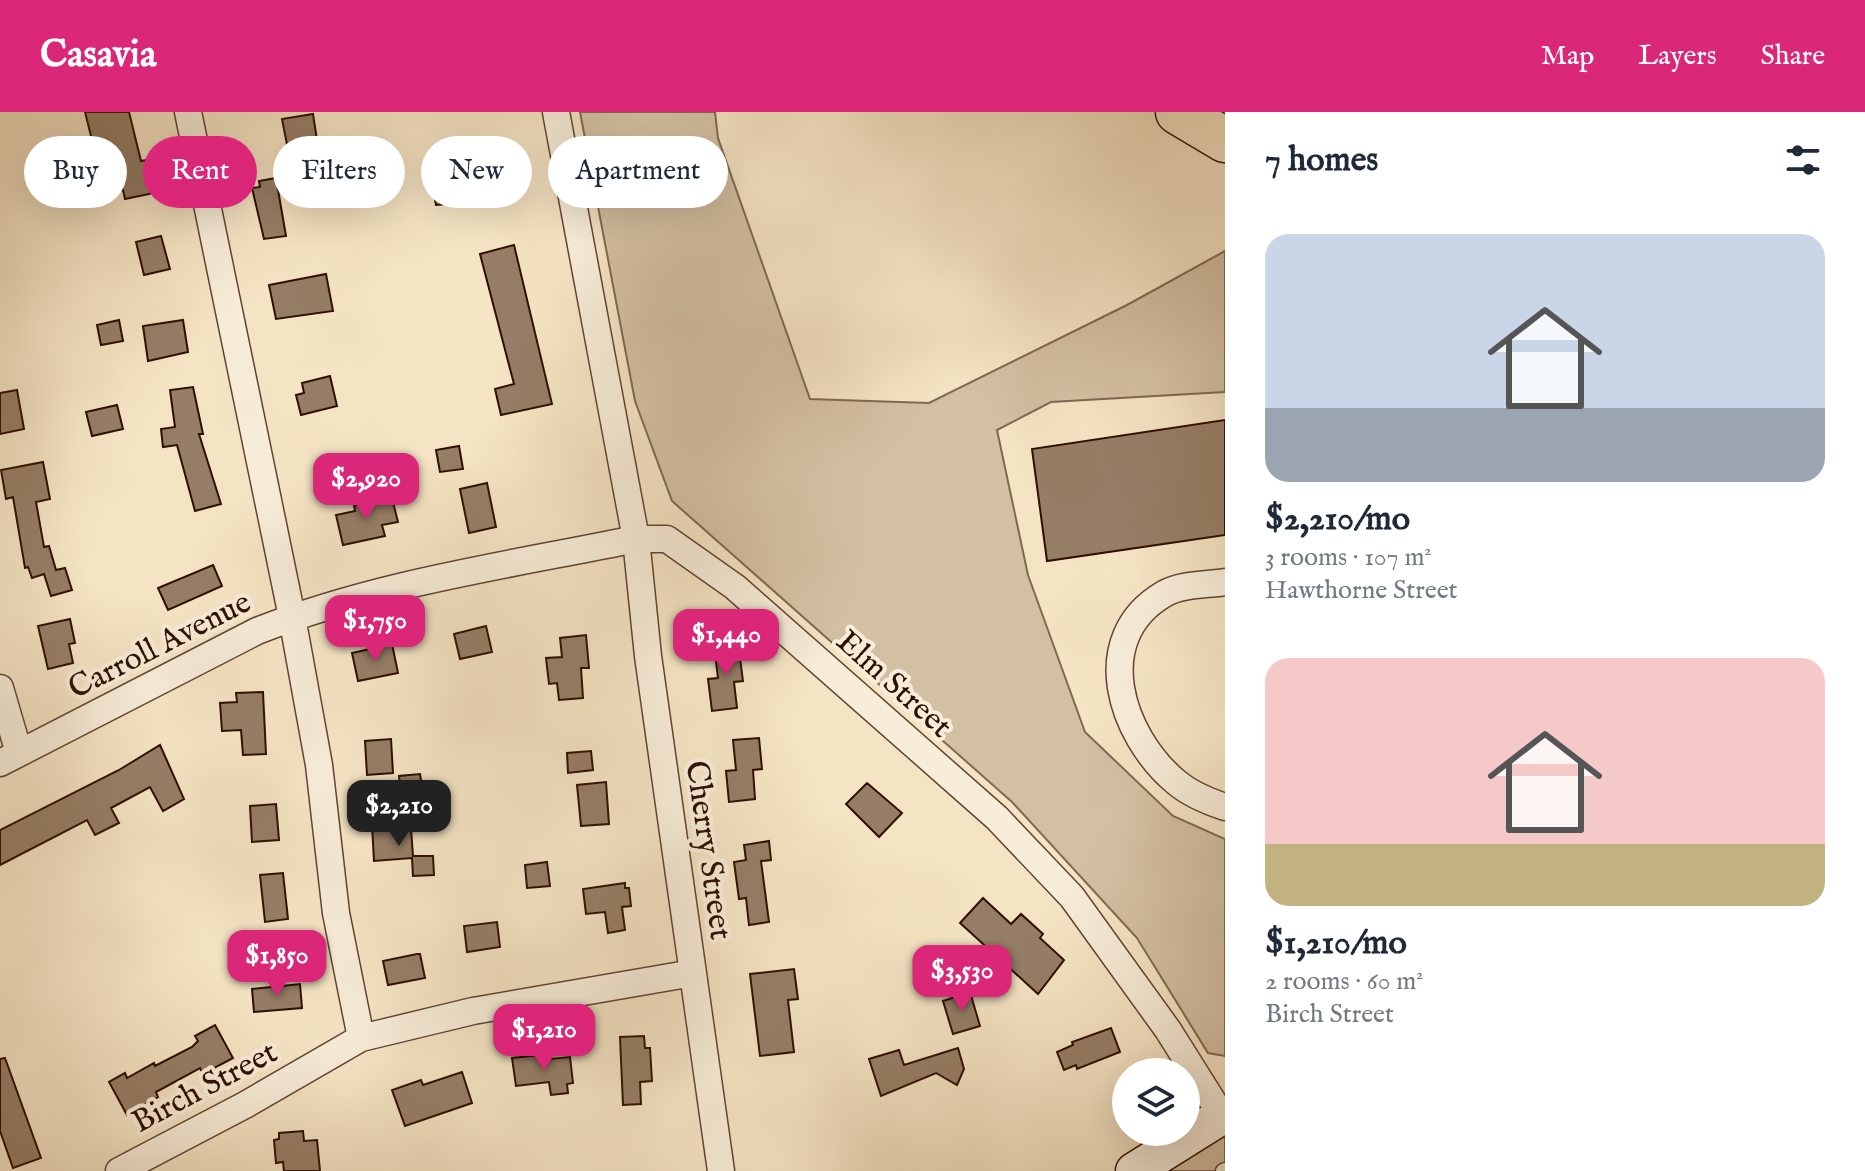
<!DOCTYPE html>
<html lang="en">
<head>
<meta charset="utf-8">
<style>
	body { margin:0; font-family:"IM FELL English",serif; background:#f2f2f3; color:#1f2937; height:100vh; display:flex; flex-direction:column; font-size:30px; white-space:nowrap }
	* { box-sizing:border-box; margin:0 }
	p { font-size:26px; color:#747a83 }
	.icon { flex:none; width:44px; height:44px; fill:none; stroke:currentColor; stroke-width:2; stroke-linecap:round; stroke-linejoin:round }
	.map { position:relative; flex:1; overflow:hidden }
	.sheet { display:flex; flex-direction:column; background:#fff; width:640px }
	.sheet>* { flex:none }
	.guide { position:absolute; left:24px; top:24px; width:760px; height:72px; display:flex; gap:16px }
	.fabs { position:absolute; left:1112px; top:946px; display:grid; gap:16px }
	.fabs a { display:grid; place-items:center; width:88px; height:88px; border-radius:50%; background:#fff; box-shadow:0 8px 32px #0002; font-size:40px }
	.price { position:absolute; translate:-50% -68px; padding:0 18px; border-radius:16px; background:#db2777; color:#fff; font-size:26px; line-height:52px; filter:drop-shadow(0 2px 4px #0008) }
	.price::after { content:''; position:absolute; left:50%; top:48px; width:24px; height:18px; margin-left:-12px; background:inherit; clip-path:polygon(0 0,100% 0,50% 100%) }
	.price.current { background:#222; color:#fff }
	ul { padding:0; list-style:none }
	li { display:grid; align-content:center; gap:16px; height:424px; padding:0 40px }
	li span { display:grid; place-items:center; height:248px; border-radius:24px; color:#555 }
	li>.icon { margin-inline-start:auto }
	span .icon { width:144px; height:144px; fill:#fffc; stroke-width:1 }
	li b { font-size:34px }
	h2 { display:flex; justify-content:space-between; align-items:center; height:96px; padding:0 40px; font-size:34px }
	.chip { padding:0 28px; border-radius:36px; background:#fff; box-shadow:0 8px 32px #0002; font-size:28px; line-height:72px }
	.chip.current { background:#db2777; color:#fff }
	header { display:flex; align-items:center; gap:48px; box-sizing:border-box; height:112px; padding:0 40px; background:#db2777; color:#fff }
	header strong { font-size:38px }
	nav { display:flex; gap:44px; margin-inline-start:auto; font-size:28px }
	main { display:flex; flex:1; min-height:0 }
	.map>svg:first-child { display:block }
	.green { fill:#d3c0a3; stroke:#816852; stroke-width:2 }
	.building { fill:#967e66; stroke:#2f0f01; stroke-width:2 }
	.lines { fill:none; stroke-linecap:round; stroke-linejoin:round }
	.service-casing { stroke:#604432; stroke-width:17 }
	.minor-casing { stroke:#604432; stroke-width:29 }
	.secondary-casing { stroke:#2f0f01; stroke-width:39 }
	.motorway-casing { stroke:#2f0f01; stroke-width:47 }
	.service { stroke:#f8edd9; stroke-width:14 }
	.minor { stroke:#f8edd9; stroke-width:26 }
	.secondary { stroke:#f8edd9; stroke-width:36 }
	.motorway { stroke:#f5e4c4; stroke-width:44 }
	.labels { text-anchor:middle; stroke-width:8; stroke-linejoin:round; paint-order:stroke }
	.street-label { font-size:32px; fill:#2f0f01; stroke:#f8edd9 }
</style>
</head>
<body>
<header>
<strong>Casavia</strong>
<nav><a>Map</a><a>Layers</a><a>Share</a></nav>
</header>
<main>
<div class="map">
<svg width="1225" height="1059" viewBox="0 0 1225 1059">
	<rect width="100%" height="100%" fill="#f5e4c4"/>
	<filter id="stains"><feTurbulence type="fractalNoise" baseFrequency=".0025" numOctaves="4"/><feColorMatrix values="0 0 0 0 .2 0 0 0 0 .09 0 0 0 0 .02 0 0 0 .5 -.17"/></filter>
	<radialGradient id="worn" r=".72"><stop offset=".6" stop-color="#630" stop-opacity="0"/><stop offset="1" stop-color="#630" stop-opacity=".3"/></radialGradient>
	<path class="green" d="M 580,0 L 715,0 L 718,26 L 810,287 L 929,291 L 1127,193 L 1225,139 L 1225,280 L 1051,290 L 997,318 L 1028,463 L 1085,620 L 1173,704 L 1225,727 L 1225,944 L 1208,941 L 1137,826 L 1012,690 L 672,389 L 635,289 Z
		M 1225,1013 L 1225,1059 L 1153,1059 Z"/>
	<path class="building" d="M 85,0 L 129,0 L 141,49 L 147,48 L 154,81 L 125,87 L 123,78 L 112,80 L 101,30 L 93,32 Z
		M 313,2 L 317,28 L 306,30 L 316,62 L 294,68 L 282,7 Z
		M 450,50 L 453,64 L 505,56 L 510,87 L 436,93 L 429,54 Z
		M 276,66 L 286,124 L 264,127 L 252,76 L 260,75 L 259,69 Z
		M 161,124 L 170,157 L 144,163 L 136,130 Z
		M 514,133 L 552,292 L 501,303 L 495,277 L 514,272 L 480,142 Z
		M 326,162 L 333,199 L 276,207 L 269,173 Z
		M 119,208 L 123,229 L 101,233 L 97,213 Z
		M 183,208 L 188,240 L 148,249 L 143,214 Z
		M 330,264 L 337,294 L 301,303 L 296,283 L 304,281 L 302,271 Z
		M 193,275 L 203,322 L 199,322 L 221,392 L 195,399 L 177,333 L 163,335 L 161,317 L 175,315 L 170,278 Z
		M 17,278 L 24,317 L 0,322 L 0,281 Z
		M 117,293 L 123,317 L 92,324 L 86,300 Z
		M 1225,308 L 1225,423 L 1047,449 L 1032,337 Z
		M 459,334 L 463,357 L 440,360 L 436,338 Z
		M 43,350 L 50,387 L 36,390 L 44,435 L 49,434 L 56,458 L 65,456 L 72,478 L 51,484 L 44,462 L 32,466 L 28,455 L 25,456 L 13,385 L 6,387 L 1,358 Z
		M 487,371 L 496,415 L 469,421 L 460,377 Z
		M 392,386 L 398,410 L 382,413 L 385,424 L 343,433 L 336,403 L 355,399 L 354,394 Z
		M 213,453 L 222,474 L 168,498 L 158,476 Z
		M 70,507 L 75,531 L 69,532 L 73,551 L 48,557 L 38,514 Z
		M 486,514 L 492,540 L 460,547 L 454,522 Z
		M 586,523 L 589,556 L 581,556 L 583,586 L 559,588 L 557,571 L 549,572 L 546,546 L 562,545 L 560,526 Z
		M 738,531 L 743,569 L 734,570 L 737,596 L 712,599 L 708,567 L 718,566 L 714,533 Z
		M 392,532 L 398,561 L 358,569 L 352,541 Z
		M 263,580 L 266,642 L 243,643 L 241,618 L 222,619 L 220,591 L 237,590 L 236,581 Z
		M 759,626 L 762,657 L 753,658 L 755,687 L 729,690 L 726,659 L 736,658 L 733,628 Z
		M 391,627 L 393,661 L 367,663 L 365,629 Z
		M 160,633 L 184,687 L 163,699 L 150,675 L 111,696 L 119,711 L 95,723 L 87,708 L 0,753 L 0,718 L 119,658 Z
		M 591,639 L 593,658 L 568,661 L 567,641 Z
		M 420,662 L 423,680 L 401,683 L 399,664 Z
		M 606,670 L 609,712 L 581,714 L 577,673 Z
		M 867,671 L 902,701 L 879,725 L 846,692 Z
		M 276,692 L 279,728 L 252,730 L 250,694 Z
		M 397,711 L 398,719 L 411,717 L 413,744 L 433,744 L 434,763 L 413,764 L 412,746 L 374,749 L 372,713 Z
		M 769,729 L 771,748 L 761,749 L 769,810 L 749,813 L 746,786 L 739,787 L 734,750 L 746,748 L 744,733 Z
		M 547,750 L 550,774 L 527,776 L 525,753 Z
		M 283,761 L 288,807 L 265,810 L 260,763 Z
		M 625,771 L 625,776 L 629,776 L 631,794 L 622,795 L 625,818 L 608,821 L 605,800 L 586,802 L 583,777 Z
		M 983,786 L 1011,812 L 1021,802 L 1043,822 L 1040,826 L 1064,848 L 1038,882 L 960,811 Z
		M 497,810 L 500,835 L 467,840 L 464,814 Z
		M 417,842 L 420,842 L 425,866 L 388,873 L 383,849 Z
		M 794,857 L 798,887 L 788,888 L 794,940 L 760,944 L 750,862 Z
		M 300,872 L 302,896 L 254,900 L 252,877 Z
		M 970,880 L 980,914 L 953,922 L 943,889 Z
		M 215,913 L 233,946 L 203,962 L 200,956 L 156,980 L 158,985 L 127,1003 L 109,970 L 125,961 L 127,966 L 154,951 L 155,954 L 192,935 L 198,929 L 195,924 Z
		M 1111,916 L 1120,940 L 1077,957 L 1076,953 L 1064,958 L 1057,940 L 1073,933 L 1072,930 Z
		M 644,924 L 645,936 L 650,936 L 652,969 L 640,970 L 641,992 L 623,993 L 620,925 Z
		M 958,936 L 964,957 L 957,973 L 936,961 L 881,984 L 869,947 L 899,938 L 904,953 Z
		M 549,942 L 550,947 L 570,945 L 573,971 L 567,972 L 568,981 L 551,983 L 549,970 L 516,974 L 512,946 Z
		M 5,946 L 41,1046 L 13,1056 L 0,1019 L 0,947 Z
		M 462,960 L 472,991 L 405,1014 L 392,978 L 421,968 L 423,973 Z
		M 303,1019 L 304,1029 L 317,1028 L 320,1059 L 284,1059 L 283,1050 L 276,1051 L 274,1028 L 279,1027 L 279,1021 Z"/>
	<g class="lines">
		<g class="service-casing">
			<path id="service" d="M 1223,1059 L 1225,1058"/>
		</g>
		<g class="minor-casing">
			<path id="minor" d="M 188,0 L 292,505 L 319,653 L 336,801 L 361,926
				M 556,0 L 636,427 L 648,544 L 721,1059
				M 1225,470 C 1206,473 1181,472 1164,482 C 1089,526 1120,623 1176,670 C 1190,682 1207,689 1225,695
				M 0,576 L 19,641
				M 0,651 L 257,519 C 378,471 509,453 636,427 L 667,427 L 735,475 L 997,706 L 1072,785 L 1168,918 L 1222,1004
				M 119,1059 L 245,993 L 361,926 L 473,899 L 693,861"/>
		</g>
		<g class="secondary-casing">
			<path id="secondary" d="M 1134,1059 L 1225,1002"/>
		</g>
		<g class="motorway-casing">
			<path id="motorway" d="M 1178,0 L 1225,28"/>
		</g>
		<use href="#service" class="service"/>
		<use href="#minor" class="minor"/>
		<use href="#secondary" class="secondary"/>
		<use href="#motorway" class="motorway"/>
	</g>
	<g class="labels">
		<g class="street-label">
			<text transform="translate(159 532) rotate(-27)" y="11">Carroll Avenue</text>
			<text transform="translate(895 571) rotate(42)" y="11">Elm Street</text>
			<text transform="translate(710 738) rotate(82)" y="11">Cherry Street</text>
			<text transform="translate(204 974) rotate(-28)" y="11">Birch Street</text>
		</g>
	</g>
	<rect width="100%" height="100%" filter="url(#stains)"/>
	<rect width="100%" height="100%" fill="url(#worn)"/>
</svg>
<div class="fabs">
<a><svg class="icon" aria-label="layers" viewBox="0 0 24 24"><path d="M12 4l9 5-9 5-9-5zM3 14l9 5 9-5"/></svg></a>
</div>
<b class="price" style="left:366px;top:409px">$2,920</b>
<b class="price" style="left:375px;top:551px">$1,750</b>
<b class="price" style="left:726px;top:565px">$1,440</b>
<b class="price current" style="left:399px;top:736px">$2,210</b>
<b class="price" style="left:277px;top:886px">$1,850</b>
<b class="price" style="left:962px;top:901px">$3,530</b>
<b class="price" style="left:544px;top:960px">$1,210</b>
<div class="guide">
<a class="chip">Buy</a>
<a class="chip current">Rent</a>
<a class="chip">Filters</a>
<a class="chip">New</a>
<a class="chip">Apartment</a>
</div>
</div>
<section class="sheet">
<h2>7 homes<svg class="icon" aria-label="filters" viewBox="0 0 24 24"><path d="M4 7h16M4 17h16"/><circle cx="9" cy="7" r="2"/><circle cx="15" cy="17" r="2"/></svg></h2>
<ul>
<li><span style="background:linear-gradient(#c9d6e8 70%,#9aa5b1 0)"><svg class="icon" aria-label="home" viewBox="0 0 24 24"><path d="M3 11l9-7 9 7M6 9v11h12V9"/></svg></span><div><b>$2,210/mo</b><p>3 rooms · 107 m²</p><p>Hawthorne Street</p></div></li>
<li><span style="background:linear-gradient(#f6c9c9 75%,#c2b280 0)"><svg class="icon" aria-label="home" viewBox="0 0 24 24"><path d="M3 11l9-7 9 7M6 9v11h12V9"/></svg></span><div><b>$1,210/mo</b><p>2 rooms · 60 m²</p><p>Birch Street</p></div></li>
</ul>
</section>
</main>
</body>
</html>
